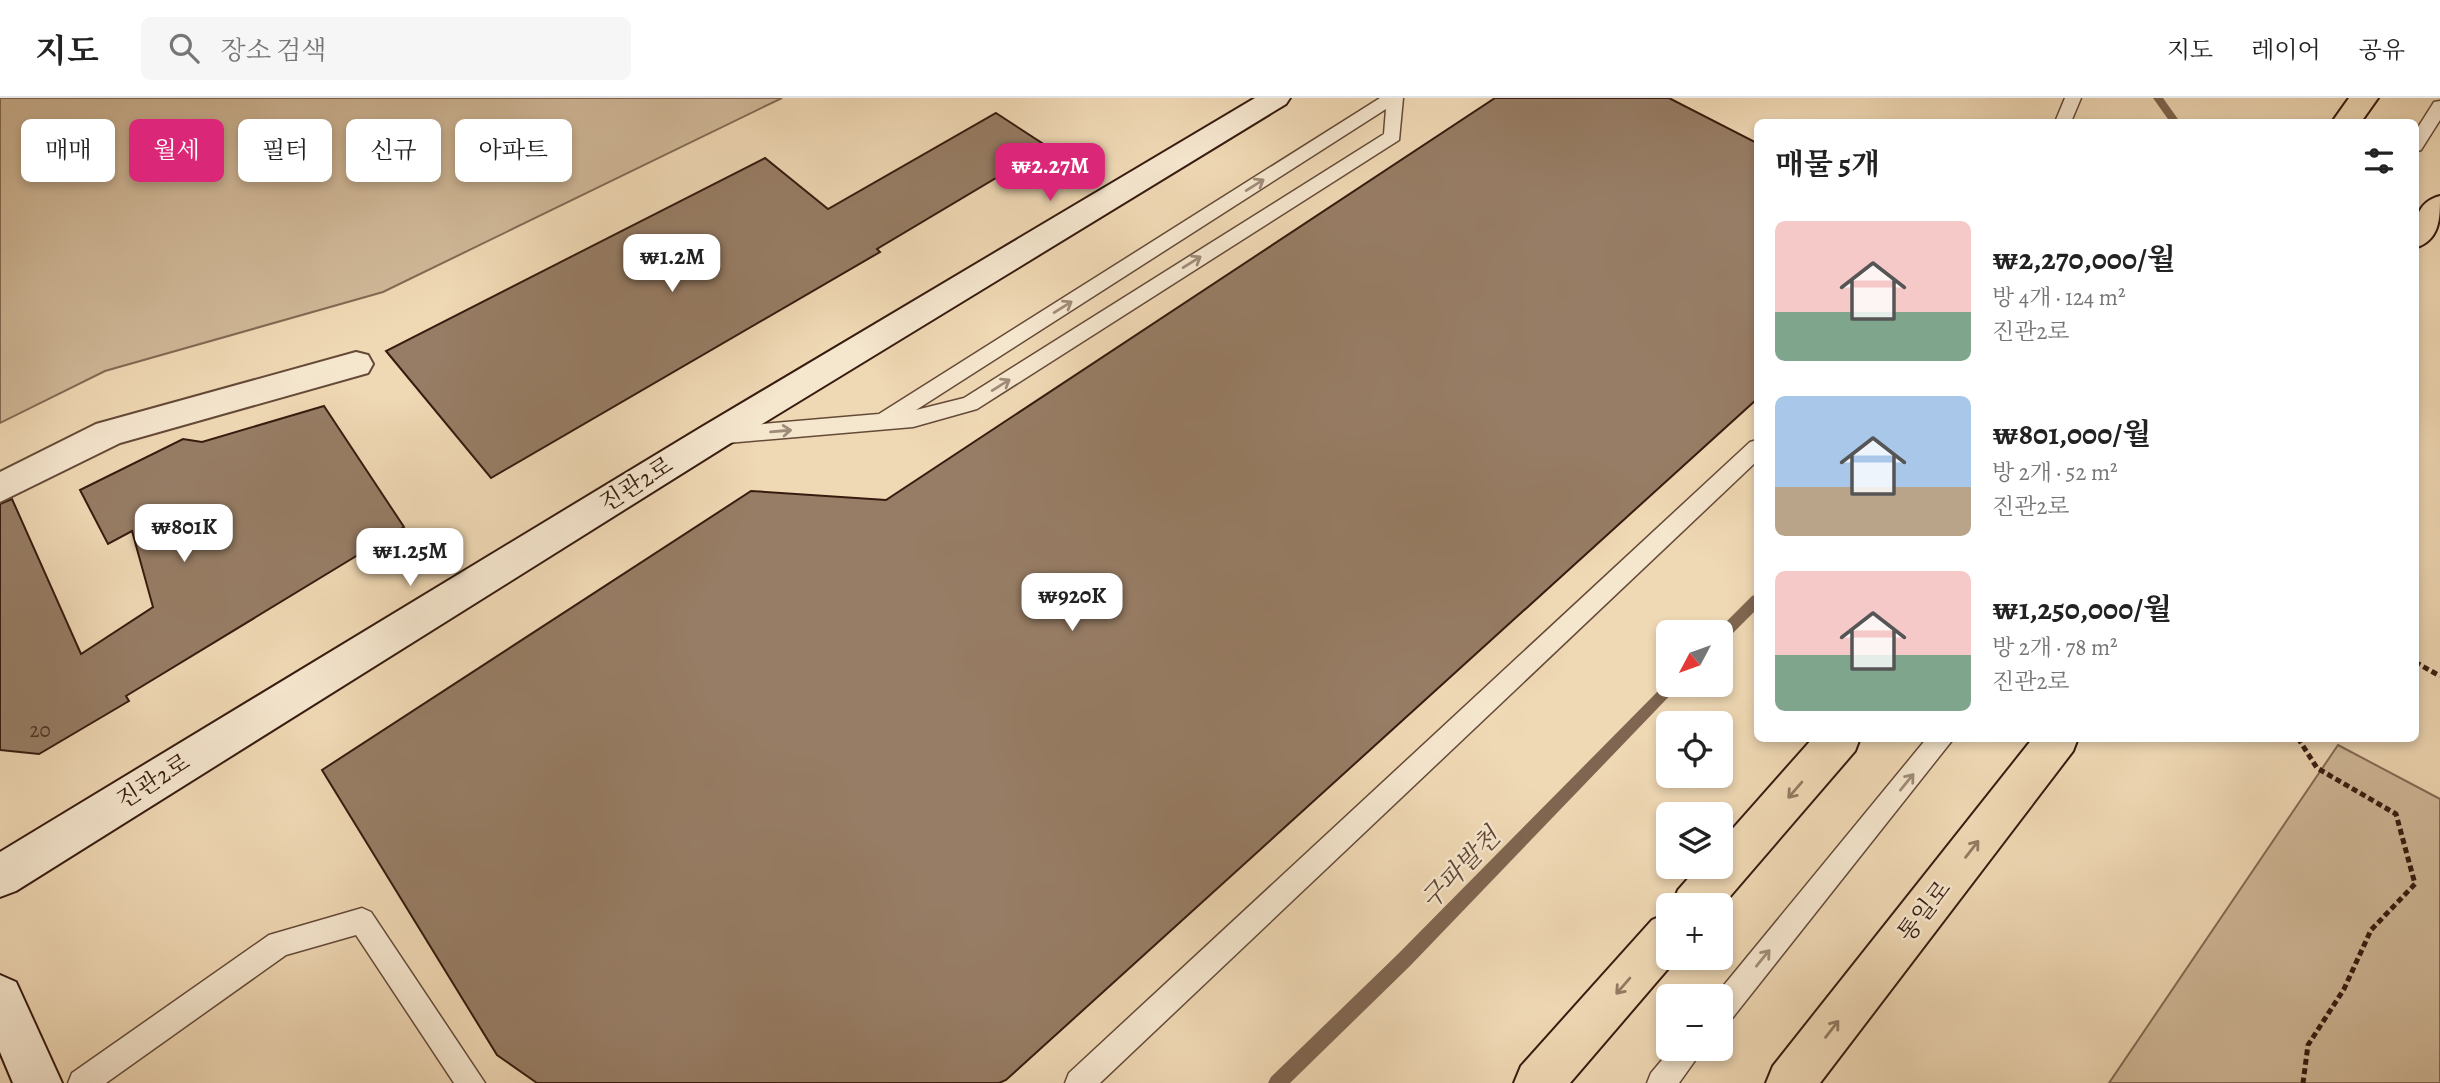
<!DOCTYPE html>
<html lang="ko">
<head>
<meta charset="utf-8">
<style>
	body { margin:0; font-family:Alegreya,"Noto Serif KR",serif; background:#f6f6f6; color:#222; height:100vh; display:flex; flex-direction:column; font-size:26px; white-space:nowrap }
	* { box-sizing:border-box; margin:0 }
	p { font-size:23px; color:#767676 }
	.icon { flex:none; width:38px; height:38px; fill:none; stroke:currentColor; stroke-width:2; stroke-linecap:round; stroke-linejoin:round }
	.map { position:relative; flex:1; overflow:hidden }
	.sheet { position:absolute; left:1754px; top:21px; width:665px; height:623px; display:flex; flex-direction:column; background:#fff; border-radius:10px; box-shadow:0 4px 10px #0003 }
	.sheet>* { flex:none }
	.top-card { position:absolute; left:21px; top:21px; width:665px; height:63px; display:flex; gap:14px }
	.needle { width:46px; rotate:229deg }
	.tools { position:absolute; left:1656px; top:522px; display:grid; gap:14px }
	.tools a { display:grid; place-items:center; width:77px; height:77px; border-radius:10px; background:#fff; box-shadow:0 4px 10px #0003; font-size:35px }
	.price { position:absolute; translate:-50% -60px; padding:0 16px; border-radius:14px; background:#fff; color:#222; font-size:23px; line-height:46px; filter:drop-shadow(0 2px 4px #0008) }
	.price::after { content:''; position:absolute; left:50%; top:42px; width:21px; height:16px; margin-left:-10px; background:inherit; clip-path:polygon(0 0,100% 0,50% 100%) }
	.price.on { background:#db2777; color:#fff }
	ul { padding:0; list-style:none }
	li { display:flex; align-items:center; gap:21px; height:175px; padding:0 21px }
	li span { display:grid; place-items:center; flex:none; width:196px; height:140px; border-radius:10px; color:#555 }
	li>.icon { margin-inline-start:auto }
	span .icon { width:84px; height:84px; fill:#fffc; stroke-width:1 }
	li b { font-size:30px }
	h2 { display:flex; justify-content:space-between; align-items:center; height:84px; padding:0 21px; font-size:30px }
	.pill { padding:0 24px; border-radius:10px; background:#fff; box-shadow:0 4px 10px #0003; font-size:24px; line-height:63px }
	.pill.on { background:#db2777; color:#fff }
	header { display:flex; align-items:center; gap:42px; box-sizing:border-box; height:98px; padding:0 35px; background:#fff; border-bottom:2px solid #e0e0e0 }
	header strong { font-size:33px }
	nav { display:flex; gap:38px; margin-inline-start:auto; font-size:24px }
	.search { width:490px; height:63px; background:#f6f6f6; display:flex; align-items:center; gap:18px; box-sizing:border-box; padding:0 24px; border-radius:10px; color:#767676; font-size:26px }
	.map>svg:first-child { display:block }
	.green { fill:#d0b898; stroke:#846a54; stroke-width:2 }
	.lines { fill:none; stroke-linecap:round; stroke-linejoin:round }
	.stream { fill:#806650; fill-rule:evenodd }
	.building { fill:#977d65; stroke:#371b0f; stroke-width:2 }
	.lane-casing { stroke:#654a38; stroke-width:3 }
	.street-casing { stroke:#654a38; stroke-width:4 }
	.secondary-casing { stroke:#371b0f; stroke-width:4 }
	.primary-casing { stroke:#371b0f; stroke-width:4 }
	.path { stroke:#371b0f; stroke-width:5; stroke-dasharray:6 3.5; stroke-linecap:butt }
	.lane { fill:#f5e6ce; fill-rule:evenodd }
	.street { fill:#f5e6ce; fill-rule:evenodd }
	.secondary { fill:#f5e6ce; fill-rule:evenodd }
	.primary { fill:#efd8b4; fill-rule:evenodd }
	.oneway { stroke:#a08b78 }
	.oneway2 { stroke:#937a62 }
	.labels { text-anchor:middle; stroke-width:5; stroke-linejoin:round; paint-order:stroke }
	.number-label { font-size:21px; fill:#4f3424 }
	.street-label { font-size:24px; fill:#371b0f; stroke:#f5e6ce }
	.water-label { font-size:26px; font-style:italic; fill:#614735; stroke:#f5e6ce }
</style>
</head>
<body>
<header>
<strong>지도</strong>
<div class="search"><svg class="icon" aria-label="search" viewBox="0 0 24 24"><circle cx="10" cy="10" r="6"/><path d="M15 15l6 6"/></svg>장소 검색</div>
<nav><a>지도</a><a>레이어</a><a>공유</a></nav>
</header>
<div class="map">
<svg width="2440" height="985" viewBox="0 0 2440 985">
	<rect width="100%" height="100%" fill="#efd8b4"/>
	<filter id="stains"><feTurbulence type="fractalNoise" baseFrequency=".00286" numOctaves="4"/><feColorMatrix values="0 0 0 0 .2 0 0 0 0 .09 0 0 0 0 .02 0 0 0 .5 -.17"/></filter>
	<radialGradient id="worn" r=".72"><stop offset=".6" stop-color="#630" stop-opacity="0"/><stop offset="1" stop-color="#630" stop-opacity=".3"/></radialGradient>
	<path class="green" d="M 0,0 L 782,0 L 383,194 L 105,273 L 0,325 Z
		M 2338,647 L 2440,701 L 2440,985 L 2109,985 Z"/>
	<g class="lines">
		<path class="stream" d="M 2153,0 L 2163,0 L 2180,24 L 2170,24 Z
			M 1757,496 L 1757,511 L 1725,543 L 1720,545 L 1720,534 L 1716,534 L 1752,498 Z
			M 1668,583 L 1668,586 L 1681,586 L 1410,868 L 1290,985 L 1268,985 L 1271,979 L 1398,856 Z"/>
	</g>
	<path class="building" d="M 1495,0 L 1669,0 L 1757,45 L 1757,301 L 1006,982 L 999,985 L 537,985 L 497,957 L 322,672 L 751,393 L 886,402 Z
		M 996,15 L 1048,49 L 877,151 L 880,154 L 491,380 L 386,253 L 765,60 L 828,111 Z
		M 324,308 L 404,429 L 126,598 L 129,603 L 39,656 L 0,652 L 0,406 L 12,401 L 81,556 L 153,509 L 132,433 L 108,446 L 80,392 L 183,341 L 202,344 Z"/>
	<g class="lines">
		<g class="lane-casing">
			<path id="lane" d="M 1380,0 L 1403,0 L 1399,42 L 977,311 L 913,329 L 716,346 L 709,344 L 706,338 L 709,332 L 716,330 L 879,316 ZM 1386,11 L 1384,36 L 964,300 L 916,312 Z
				M 2065,0 L 2081,0 L 2071,24 L 2055,24 Z
				M 2440,3 L 2440,22 L 2421,52 L 2415,54 L 2415,34 L 2434,4 Z
				M 1757,342 L 1757,363 L 1100,985 L 1065,985 L 1069,975 L 1750,344 Z
				M 1927,640 L 1954,640 L 1730,923 L 1720,927 L 1720,898 L 1715,898 Z
				M 362,810 L 371,814 L 485,985 L 454,985 L 356,837 L 286,857 L 106,985 L 68,985 L 72,975 L 269,837 Z
				M 1672,950 L 1704,950 L 1679,985 L 1647,985 L 1651,975 Z"/>
		</g>
		<g class="street-casing">
			<path id="street" d="M 356,254 L 368,257 L 373,266 L 368,275 L 120,345 L 0,404 L 0,374 L 96,326 Z"/>
		</g>
		<g class="secondary-casing">
			<path id="secondary" d="M 1255,0 L 1290,0 L 1286,6 L 726,348 L 16,793 L 0,799 L 0,754 L 700,330 Z
				M 0,877 L 16,884 L 62,985 L 13,985 L 0,954 Z"/>
		</g>
		<g class="primary-casing">
			<path id="primary" d="M 2349,0 L 2378,0 L 2361,24 L 2332,24 Z
				M 2440,98 C 2440,121 2440,142 2415,150 C 2415,126 2414,105 2440,98 Z
				M 1813,640 L 1860,640 L 1855,653 L 1720,810 L 1720,807 L 1672,807 L 1678,792 L 1699,768 L 1720,768 L 1720,745 Z
				M 2033,640 L 2078,640 L 2073,653 L 1820,985 L 1766,985 L 1773,968 Z
				M 1668,815 L 1668,859 L 1678,859 L 1570,985 L 1514,985 L 1521,968 L 1652,822 Z"/>
		</g>
		<path class="path" d="M 2415,564 L 2440,578
			M 2298,640 L 2317,670 L 2396,716 L 2415,786 L 2371,832 L 2344,891 L 2308,947 L 2303,985"/>
		<use href="#lane" class="lane"/>
		<use href="#street" class="street"/>
		<use href="#secondary" class="secondary"/>
		<use href="#primary" class="primary"/>
	</g>
	<defs><path id="oneway-shaft" d="M-6 0H5M1.5-3L5.5 0L1.5 3" fill="none" stroke-width="1.6" stroke-linecap="round" stroke-linejoin="round" transform="scale(1.75)"/></defs>
	<g class="oneway">
		<use href="#oneway-shaft" transform="translate(1255 87) rotate(-32)"/>
		<use href="#oneway-shaft" transform="translate(1192 164) rotate(-32)"/>
		<use href="#oneway-shaft" transform="translate(1063 209) rotate(-32)"/>
		<use href="#oneway-shaft" transform="translate(1001 287) rotate(-32)"/>
		<use href="#oneway-shaft" transform="translate(781 333) rotate(-5)"/>
		<use href="#oneway-shaft" transform="translate(1907 684) rotate(-51)"/>
		<use href="#oneway-shaft" transform="translate(1763 860) rotate(-51)"/>
	</g>
	<g class="oneway2">
		<use href="#oneway-shaft" transform="translate(1795 692) rotate(131)"/>
		<use href="#oneway-shaft" transform="translate(1972 751) rotate(-52)"/>
		<use href="#oneway-shaft" transform="translate(1623 888) rotate(131)"/>
		<use href="#oneway-shaft" transform="translate(1832 931) rotate(-52)"/>
	</g>
	<g class="labels">
		<g class="number-label">
			<text x="40" y="639">20</text>
		</g>
		<g class="street-label">
			<text transform="translate(636 386) rotate(-32)" y="8">진관2로</text>
			<text transform="translate(153 683) rotate(-32)" y="8">진관2로</text>
			<text transform="translate(1924 813) rotate(-52)" y="8">통일로</text>
		</g>
		<g class="water-label">
			<text transform="translate(1460 770) rotate(-46)" y="9">구파발천</text>
		</g>
	</g>
	<rect width="100%" height="100%" filter="url(#stains)"/>
	<rect width="100%" height="100%" fill="url(#worn)"/>
</svg>
<div class="tools">
<a><svg class="needle" viewBox="-14 -14 28 28"><path d="M0-13l5 13h-10z" fill="#e53935"/><path d="M0 13l5-13h-10z" fill="#767676"/></svg></a>
<a><svg class="icon" aria-label="locate" viewBox="0 0 24 24"><circle cx="12" cy="12" r="6"/><path d="M12 2v4M12 18v4M2 12h4M18 12h4"/></svg></a>
<a><svg class="icon" aria-label="layers" viewBox="0 0 24 24"><path d="M12 4l9 5-9 5-9-5zM3 14l9 5 9-5"/></svg></a>
<a>+</a>
<a>−</a>
</div>
<b class="price on" style="left:1050px;top:105px">₩2.27M</b>
<b class="price" style="left:672px;top:196px">₩1.2M</b>
<b class="price" style="left:184px;top:466px">₩801K</b>
<b class="price" style="left:410px;top:490px">₩1.25M</b>
<b class="price" style="left:1072px;top:535px">₩920K</b>
<div class="top-card">
<a class="pill">매매</a>
<a class="pill on">월세</a>
<a class="pill">필터</a>
<a class="pill">신규</a>
<a class="pill">아파트</a>
</div>
<section class="sheet">
<h2>매물 5개<svg class="icon" aria-label="filters" viewBox="0 0 24 24"><path d="M4 7h16M4 17h16"/><circle cx="9" cy="7" r="2"/><circle cx="15" cy="17" r="2"/></svg></h2>
<ul>
<li><span style="background:linear-gradient(#f6c9c9 65%,#7fa58c 0)"><svg class="icon" aria-label="home" viewBox="0 0 24 24"><path d="M3 11l9-7 9 7M6 9v11h12V9"/></svg></span><div><b>₩2,270,000/월</b><p>방 4개 · 124 m²</p><p>진관2로</p></div></li>
<li><span style="background:linear-gradient(#a9c7e8 65%,#b9a48a 0)"><svg class="icon" aria-label="home" viewBox="0 0 24 24"><path d="M3 11l9-7 9 7M6 9v11h12V9"/></svg></span><div><b>₩801,000/월</b><p>방 2개 · 52 m²</p><p>진관2로</p></div></li>
<li><span style="background:linear-gradient(#f6c9c9 60%,#7fa58c 0)"><svg class="icon" aria-label="home" viewBox="0 0 24 24"><path d="M3 11l9-7 9 7M6 9v11h12V9"/></svg></span><div><b>₩1,250,000/월</b><p>방 2개 · 78 m²</p><p>진관2로</p></div></li>
</ul>
</section>
</div>
</body>
</html>
